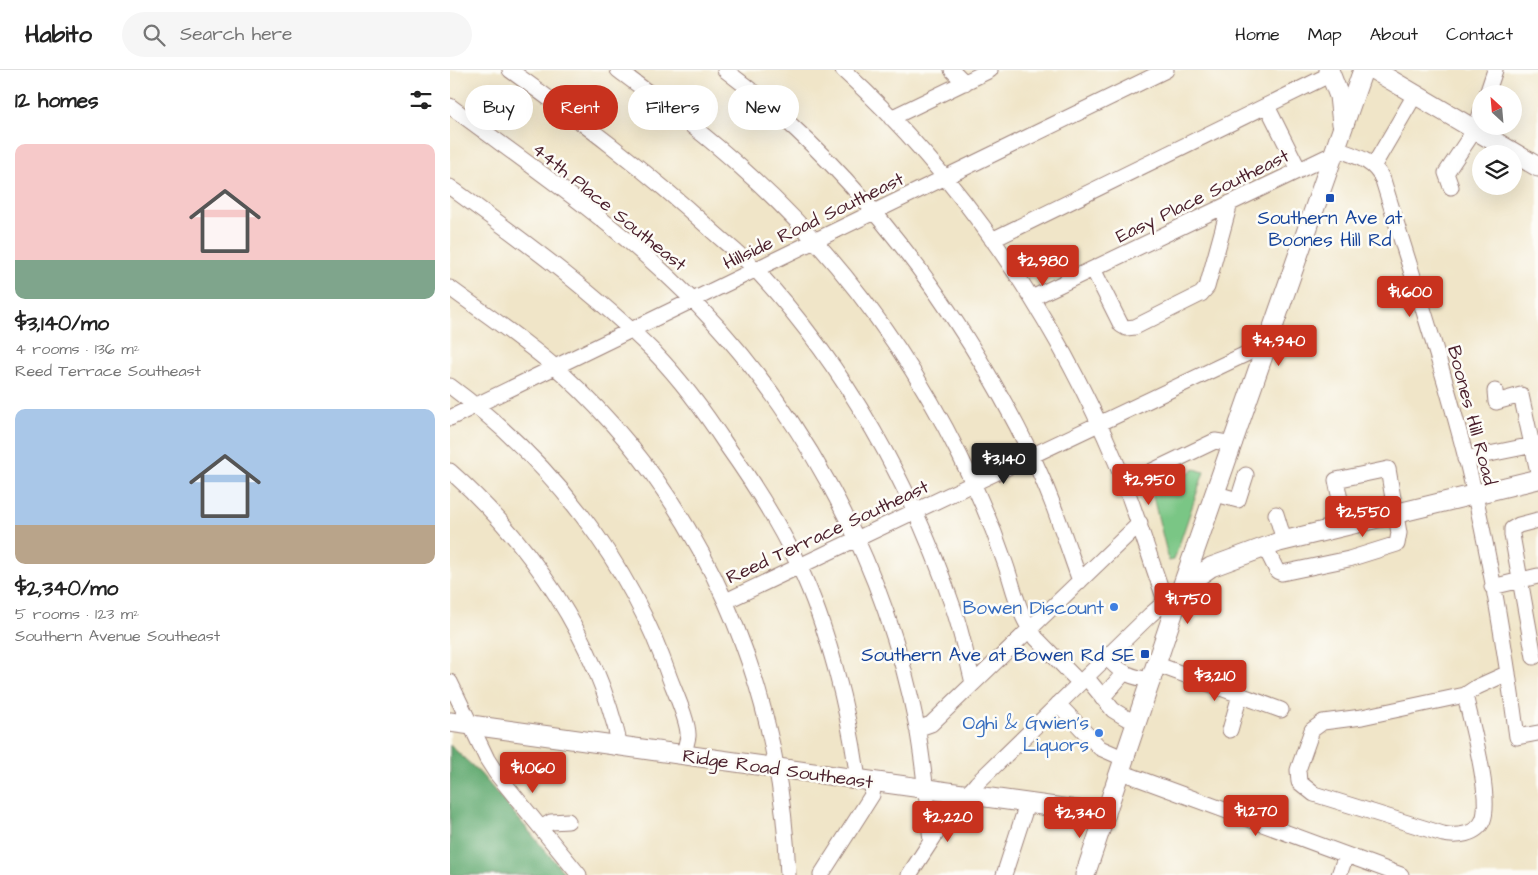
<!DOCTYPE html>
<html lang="en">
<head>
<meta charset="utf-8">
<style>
	body { margin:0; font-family:"Architects Daughter",sans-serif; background:#f6f6f6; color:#222; height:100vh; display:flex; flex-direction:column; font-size:19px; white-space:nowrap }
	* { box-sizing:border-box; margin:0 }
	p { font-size:16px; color:#767676 }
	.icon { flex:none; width:28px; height:28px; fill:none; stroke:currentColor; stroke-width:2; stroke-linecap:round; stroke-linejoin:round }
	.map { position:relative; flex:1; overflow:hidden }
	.drawer { display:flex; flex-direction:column; background:#fff; width:450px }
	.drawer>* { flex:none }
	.hud { position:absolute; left:15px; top:15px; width:475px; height:45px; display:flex; gap:10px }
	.needle { width:32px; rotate:334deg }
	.fabs { position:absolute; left:1022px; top:15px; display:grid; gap:10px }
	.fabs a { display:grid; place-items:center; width:50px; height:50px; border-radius:50%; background:#fff; box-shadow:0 5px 20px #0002; font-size:25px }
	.price { position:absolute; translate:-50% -42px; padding:0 11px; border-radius:5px; background:#c8321e; color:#fff; font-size:16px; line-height:32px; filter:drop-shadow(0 1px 2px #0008) }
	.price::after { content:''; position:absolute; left:50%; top:30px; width:15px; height:11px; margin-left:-8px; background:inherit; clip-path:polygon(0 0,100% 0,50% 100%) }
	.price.on { background:#222; color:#fff }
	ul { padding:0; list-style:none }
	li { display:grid; align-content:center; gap:10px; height:265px; padding:0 15px }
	li span { display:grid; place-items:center; height:155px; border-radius:10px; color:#555 }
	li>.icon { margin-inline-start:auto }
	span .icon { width:90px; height:90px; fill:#fffc; stroke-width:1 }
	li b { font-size:21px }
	h2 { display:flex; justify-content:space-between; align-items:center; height:60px; padding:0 15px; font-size:21px }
	.tag { padding:0 18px; border-radius:22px; background:#fff; box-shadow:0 5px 20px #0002; font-size:18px; line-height:45px }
	.tag.on { background:#c8321e; color:#fff }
	header { display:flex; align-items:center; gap:30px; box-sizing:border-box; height:70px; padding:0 25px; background:#fff; border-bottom:1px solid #e0e0e0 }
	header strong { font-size:24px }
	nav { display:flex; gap:28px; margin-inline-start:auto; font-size:18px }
	.search { width:350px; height:45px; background:#f6f6f6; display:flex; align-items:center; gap:12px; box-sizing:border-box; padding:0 18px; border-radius:28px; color:#767676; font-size:19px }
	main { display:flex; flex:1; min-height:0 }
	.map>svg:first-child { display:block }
	.green { fill:#7ac685; stroke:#627258 }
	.forest { fill:#63ab72; stroke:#56654e }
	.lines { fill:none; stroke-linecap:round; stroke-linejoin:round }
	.minor-casing { stroke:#9d827a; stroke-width:17 }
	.major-casing { stroke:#9d827a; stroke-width:21 }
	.minor { stroke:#fff; stroke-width:15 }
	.major { stroke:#fff; stroke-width:19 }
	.transit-dot { fill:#1a4fb4; stroke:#fdfcf7; stroke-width:2 }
	.shop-dot { fill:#3f7fe0; stroke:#fdfcf7; stroke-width:2 }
	.labels { text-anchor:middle; stroke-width:5; stroke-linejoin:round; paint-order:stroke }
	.street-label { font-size:19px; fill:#4a1f2b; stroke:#fdfcf7 }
	.transit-label { font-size:19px; fill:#164399; stroke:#fdfcf7 }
	.shop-label { font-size:19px; fill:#366cbe; stroke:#fdfcf7; text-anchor:end }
</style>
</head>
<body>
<header>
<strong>Habito</strong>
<div class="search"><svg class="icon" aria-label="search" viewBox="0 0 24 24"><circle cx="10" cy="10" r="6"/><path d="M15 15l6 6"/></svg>Search here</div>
<nav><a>Home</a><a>Map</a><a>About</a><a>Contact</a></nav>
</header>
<main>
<section class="drawer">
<h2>12 homes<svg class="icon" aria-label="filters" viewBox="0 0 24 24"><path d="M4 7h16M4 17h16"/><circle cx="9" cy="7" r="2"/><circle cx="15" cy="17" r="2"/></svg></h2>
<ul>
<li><span style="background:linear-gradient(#f6c9c9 75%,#7fa58c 0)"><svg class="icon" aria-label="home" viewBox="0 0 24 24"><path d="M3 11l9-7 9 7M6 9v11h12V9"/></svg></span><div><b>$3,140/mo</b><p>4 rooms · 136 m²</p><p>Reed Terrace Southeast</p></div></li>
<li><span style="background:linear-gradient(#a9c7e8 75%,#b9a48a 0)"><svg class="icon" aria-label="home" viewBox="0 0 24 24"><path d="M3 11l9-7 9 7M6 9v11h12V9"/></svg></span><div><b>$2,340/mo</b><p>5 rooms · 123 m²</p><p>Southern Avenue Southeast</p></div></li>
</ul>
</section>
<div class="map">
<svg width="1088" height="805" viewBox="0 0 1088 805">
	<rect width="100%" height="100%" fill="#fdfcf7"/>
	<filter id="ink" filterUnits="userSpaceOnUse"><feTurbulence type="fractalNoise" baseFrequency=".02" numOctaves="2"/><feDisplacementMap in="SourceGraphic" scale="10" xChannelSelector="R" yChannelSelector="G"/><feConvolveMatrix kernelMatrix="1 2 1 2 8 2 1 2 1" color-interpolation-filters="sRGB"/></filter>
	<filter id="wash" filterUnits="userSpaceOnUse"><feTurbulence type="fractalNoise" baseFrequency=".0096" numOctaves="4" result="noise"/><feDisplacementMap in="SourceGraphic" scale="20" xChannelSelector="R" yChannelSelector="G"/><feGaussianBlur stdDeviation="1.12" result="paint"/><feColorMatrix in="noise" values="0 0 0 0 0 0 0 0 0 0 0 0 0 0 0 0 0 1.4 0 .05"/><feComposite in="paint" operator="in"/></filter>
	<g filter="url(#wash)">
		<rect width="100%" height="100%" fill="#f0e5c8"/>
		<path class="green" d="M 745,399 L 754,402 L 724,490 L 719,491 L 702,423 Z"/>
		<path class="forest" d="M 0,675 L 30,703 L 116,805 L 0,805 Z"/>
	</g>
	<g filter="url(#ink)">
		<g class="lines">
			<g class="minor-casing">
				<path id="minor" d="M 60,0 C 129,50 196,100 259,158 C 274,172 291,185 306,200 C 396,297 462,416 504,540 C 512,564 517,589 523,613
					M 168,0 C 211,32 255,64 295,101 C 384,181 457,279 510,386 C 527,420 542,455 554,490 C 562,511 566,535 577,554 L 586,568 L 630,613
					M 275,0 C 405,97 510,239 581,384 C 601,424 615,469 630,511
					M 393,0 C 511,108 604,244 666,392 C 687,443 702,497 722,549
					M 502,0 L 515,13
					M 1037,24 L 1045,0
					M 0,36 C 75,92 153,145 221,209 C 347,327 434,488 467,657 C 474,695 477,733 481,771
					M 817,36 L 849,100
					M 441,48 L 540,0
					M 886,79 C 906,86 924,90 933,110 C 962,205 994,300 1018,396 C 1040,485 1055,577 1067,667 L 1088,663
					M 924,95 L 966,23
					M 0,117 C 71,169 143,221 205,283 C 232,311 256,344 277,376 C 304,414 329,454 349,496 C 378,557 399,642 408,710
					M 1001,117 L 996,103 L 1026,58 L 1031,42
					M 542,170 L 881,4
					M 643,199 L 671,255 L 676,258 L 685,257 L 751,224 L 757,217 L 780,133
					M 0,218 C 38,246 79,273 114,305 C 254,434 331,616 338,805
					M 582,228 L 885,83
					M 0,316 C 99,389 180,491 220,609 C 225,622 239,653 238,666 C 237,673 235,679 233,685
					M 1045,321 L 1046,332 L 1071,325 L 1088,402
					M 0,348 L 716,0
					M 1015,389 L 1088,374
					M 0,401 C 81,473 146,569 170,676
					M 675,414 L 765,371 L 784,374
					M 766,424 L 788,430 L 796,405
					M 826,444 L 834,470
					M 815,477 L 827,501 L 832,503 L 899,489 L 947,474 L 949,463 L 938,399 L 886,410 L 895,454
					M 1042,517 L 1088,506
					M 276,531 L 819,273
					M 657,587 C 669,603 683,608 703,610
					M 1084,587 L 1062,465 L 1062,459 L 1069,455 L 1088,450
					M 708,595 L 831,640
					M 636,607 L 663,640 L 676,648
					M 0,612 L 37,689 L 46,703 L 129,805
					M 1015,625 C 1021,652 1042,727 1033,750 C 1027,765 1006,767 993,764 L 864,724 L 849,712 L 848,700 L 862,660 L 873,652 L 912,647 L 1015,625 L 1027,617 L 1058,603
					M 652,628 L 674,603
					M 608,634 L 650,678 L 675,689
					M 467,659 L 481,654 L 690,453
					M 780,660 L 790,625
					M 671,702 L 951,805
					M 91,758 L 101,752 L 118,751
					M 371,805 L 422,725 L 424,712
					M 459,805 L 493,753 L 527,713 L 700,545 L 722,526
					M 554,805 L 577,734
					M 889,805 L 896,785"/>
			</g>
			<g class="major-casing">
				<path id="major" d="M 879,0 L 889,26 L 892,54
					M 924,0 L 1088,97
					M 732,517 L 761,497 L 829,472 L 1088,409
					M 0,652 L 656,744
					M 635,805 L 732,517 L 913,0"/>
			</g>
			<use href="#minor" class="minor"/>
			<use href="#major" class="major"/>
		</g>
	</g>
	<g class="transit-dot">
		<rect x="875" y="123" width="10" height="10" rx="2.5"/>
		<rect x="690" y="579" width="10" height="10" rx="2.5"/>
	</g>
	<g class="shop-dot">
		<circle cx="664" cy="537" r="5"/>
		<circle cx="649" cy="663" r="5"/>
	</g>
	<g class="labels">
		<g class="street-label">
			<text transform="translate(752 125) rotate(-26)" y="7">Easy Place Southeast</text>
			<text transform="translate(160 136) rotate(39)" y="7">44th Place Southeast</text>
			<text transform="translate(363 150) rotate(-26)" y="7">Hillside Road Southeast</text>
			<text transform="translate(1023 345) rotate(75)" y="7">Boones Hill Road</text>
			<text transform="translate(377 461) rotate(-25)" y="7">Reed Terrace Southeast</text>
			<text transform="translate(328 698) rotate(8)" y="7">Ridge Road Southeast</text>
		</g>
		<g class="transit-label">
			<text x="880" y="154">Southern Ave at<tspan x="880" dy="22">Boones Hill Rd</tspan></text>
			<text x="685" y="591" text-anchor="end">Southern Ave at Bowen Rd SE</text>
		</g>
		<g class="shop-label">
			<text x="654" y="544">Bowen Discount</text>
			<text x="639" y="659">Oghi &amp; Gwien's<tspan x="639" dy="22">Liquors</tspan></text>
		</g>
	</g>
</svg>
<div class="fabs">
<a><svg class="needle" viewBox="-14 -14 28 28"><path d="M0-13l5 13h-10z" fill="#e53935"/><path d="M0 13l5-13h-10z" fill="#767676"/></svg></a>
<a><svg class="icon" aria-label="layers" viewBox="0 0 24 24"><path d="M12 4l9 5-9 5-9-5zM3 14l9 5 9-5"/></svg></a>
</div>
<b class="price" style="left:593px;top:217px">$2,980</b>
<b class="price" style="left:960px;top:248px">$1,600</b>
<b class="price" style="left:829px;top:297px">$4,940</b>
<b class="price on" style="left:554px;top:415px">$3,140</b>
<b class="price" style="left:699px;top:436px">$2,950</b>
<b class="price" style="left:913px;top:468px">$2,550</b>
<b class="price" style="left:738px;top:555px">$1,750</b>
<b class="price" style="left:765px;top:632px">$3,210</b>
<b class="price" style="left:83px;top:724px">$1,060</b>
<b class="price" style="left:806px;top:767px">$1,270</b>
<b class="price" style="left:630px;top:769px">$2,340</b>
<b class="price" style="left:498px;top:773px">$2,220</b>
<div class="hud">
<a class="tag">Buy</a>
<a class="tag on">Rent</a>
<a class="tag">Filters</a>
<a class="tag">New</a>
</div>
</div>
</main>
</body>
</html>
